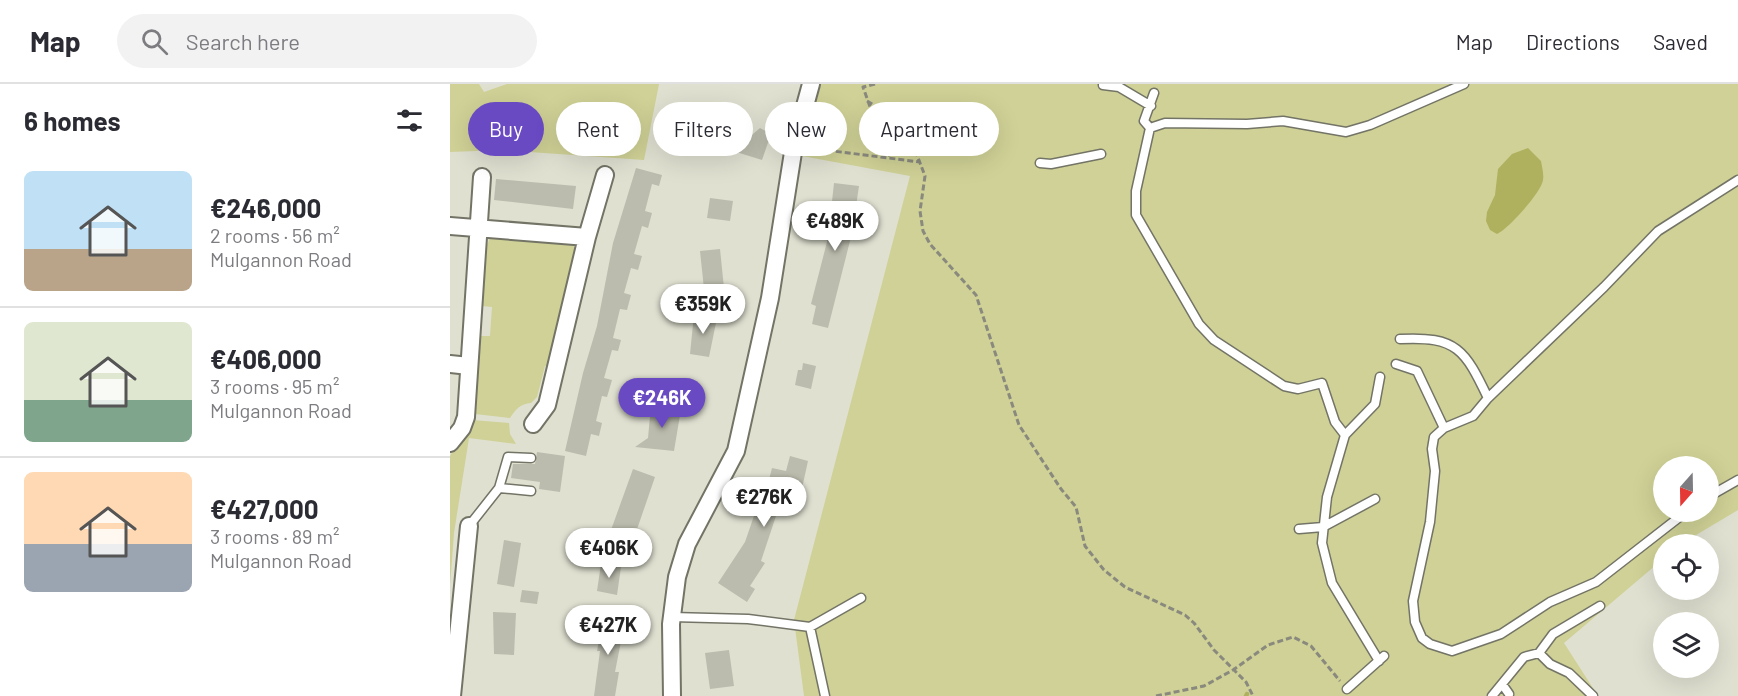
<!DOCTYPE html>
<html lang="en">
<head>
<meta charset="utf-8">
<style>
	body { margin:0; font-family:Barlow,sans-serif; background:#f2f2f3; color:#2b2b33; height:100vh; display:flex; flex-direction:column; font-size:22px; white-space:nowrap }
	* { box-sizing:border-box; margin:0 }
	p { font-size:20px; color:#7c7c81 }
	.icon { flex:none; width:33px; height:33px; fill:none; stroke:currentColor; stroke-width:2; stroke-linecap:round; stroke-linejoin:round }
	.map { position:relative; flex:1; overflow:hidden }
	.drawer { display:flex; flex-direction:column; background:#fff; width:450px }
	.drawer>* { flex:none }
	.top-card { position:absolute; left:18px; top:18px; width:570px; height:54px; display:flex; gap:12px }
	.needle { width:39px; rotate:200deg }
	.buttons { position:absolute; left:1203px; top:372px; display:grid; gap:12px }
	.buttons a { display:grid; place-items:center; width:66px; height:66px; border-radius:50%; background:#fff; box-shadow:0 6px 24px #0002; font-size:30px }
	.price { position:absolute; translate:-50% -51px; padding:0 14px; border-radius:21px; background:#fff; color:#222; font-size:20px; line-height:39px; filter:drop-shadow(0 2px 3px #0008) }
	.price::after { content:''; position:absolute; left:50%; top:36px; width:18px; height:14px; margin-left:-9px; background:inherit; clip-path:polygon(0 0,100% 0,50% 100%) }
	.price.current { background:#694ac3; color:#fff }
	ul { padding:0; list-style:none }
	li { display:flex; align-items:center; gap:18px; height:150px; padding:0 24px }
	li+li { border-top:2px solid #e1e1e2 }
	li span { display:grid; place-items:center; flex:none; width:168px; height:120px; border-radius:9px; color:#555 }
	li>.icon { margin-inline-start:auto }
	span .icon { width:72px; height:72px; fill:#fffc; stroke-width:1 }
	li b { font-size:26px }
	h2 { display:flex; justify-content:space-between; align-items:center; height:72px; padding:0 24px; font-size:26px }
	.chip { padding:0 21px; border-radius:27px; background:#fff; box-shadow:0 6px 24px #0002; font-size:21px; line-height:54px }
	.chip.current { background:#694ac3; color:#fff }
	header { display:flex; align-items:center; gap:36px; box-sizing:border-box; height:84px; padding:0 30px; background:#fff; border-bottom:2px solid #e1e1e2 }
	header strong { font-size:28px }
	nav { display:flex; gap:33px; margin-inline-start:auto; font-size:21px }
	.search { width:420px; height:54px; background:#f2f2f3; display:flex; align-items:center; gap:15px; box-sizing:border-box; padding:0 21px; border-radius:33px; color:#7c7c81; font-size:22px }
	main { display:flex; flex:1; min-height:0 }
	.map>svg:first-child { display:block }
	.green { fill:#cfd196; fill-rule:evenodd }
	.water { fill:#b0b15e }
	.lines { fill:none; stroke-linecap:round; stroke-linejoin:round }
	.stream { stroke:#b0b15e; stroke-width:4.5 }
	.building { fill:#bbbcad }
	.service-casing { stroke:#737466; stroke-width:11 }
	.minor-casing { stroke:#737466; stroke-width:20 }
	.path { stroke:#89897e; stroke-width:3; stroke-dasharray:6 3; stroke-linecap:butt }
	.service { stroke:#fff; stroke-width:8 }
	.minor { stroke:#fff; stroke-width:16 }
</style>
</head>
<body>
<header>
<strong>Map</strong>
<div class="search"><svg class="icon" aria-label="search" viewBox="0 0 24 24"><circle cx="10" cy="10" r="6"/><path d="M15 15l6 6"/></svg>Search here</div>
<nav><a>Map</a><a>Directions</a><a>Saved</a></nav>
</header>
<main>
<section class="drawer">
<h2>6 homes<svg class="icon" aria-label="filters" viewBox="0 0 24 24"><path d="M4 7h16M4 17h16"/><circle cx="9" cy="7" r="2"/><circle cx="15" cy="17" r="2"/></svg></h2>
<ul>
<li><span style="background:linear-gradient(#bfe0f5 65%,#b9a48a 0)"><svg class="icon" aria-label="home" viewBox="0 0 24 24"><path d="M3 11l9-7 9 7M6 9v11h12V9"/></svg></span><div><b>€246,000</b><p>2 rooms · 56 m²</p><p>Mulgannon Road</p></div></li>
<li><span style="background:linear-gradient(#dfe7d0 65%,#7fa58c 0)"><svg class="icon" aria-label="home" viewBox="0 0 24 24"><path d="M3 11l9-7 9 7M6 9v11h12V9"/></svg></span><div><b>€406,000</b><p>3 rooms · 95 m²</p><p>Mulgannon Road</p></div></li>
<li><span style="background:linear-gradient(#ffd9b3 60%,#9aa5b1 0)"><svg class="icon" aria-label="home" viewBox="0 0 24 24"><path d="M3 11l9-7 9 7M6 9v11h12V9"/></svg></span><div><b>€427,000</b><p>3 rooms · 89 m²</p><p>Mulgannon Road</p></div></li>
</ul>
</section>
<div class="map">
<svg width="1288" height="612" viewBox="0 0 1288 612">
	<rect width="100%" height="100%" fill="#dfe0d0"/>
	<path class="green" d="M 0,0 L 29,0 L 34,8 L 57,0 L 209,0 L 194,76 L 52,66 L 0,68 Z
		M 371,0 L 1288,0 L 1288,426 L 1231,460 L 1214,460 L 1213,475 L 1114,559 L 1148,612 L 354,612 L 344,536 L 460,92 L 352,72 ZM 1214,382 L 1258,382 L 1258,428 L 1214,428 Z
		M 46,153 L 121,159 L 126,165 L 100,282 L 95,282 L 87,313 L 81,319 C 70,320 66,325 60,334 L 25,330 L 30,252 L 40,252 L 42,223 L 32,222 L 35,165 L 40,154 Z
		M 22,336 L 59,339 L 60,350 L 66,360 L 19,354 L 4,449 L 0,501 L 0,372 Z"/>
	<path class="water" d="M 1078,64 L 1091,77 C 1092,83 1094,90 1093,96 C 1091,109 1058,145 1047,150 L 1040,146 L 1036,137 L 1037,128 L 1045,111 L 1048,85 L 1062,70 Z"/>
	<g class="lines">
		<path class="stream" d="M 796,612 L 797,610"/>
	</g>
	<path class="building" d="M 283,26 L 294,29 L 284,58 L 267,53 L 278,28 Z
		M 310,44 L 321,50 L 312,76 L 283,67 Z
		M 213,47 L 233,50 L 231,61 L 212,59 Z
		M 186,84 L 212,91 L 209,102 L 202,100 L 195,127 L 202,129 L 198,144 L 192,142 L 184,170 L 192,172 L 188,186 L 181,184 L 174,209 L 181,211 L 177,226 L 170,225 L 163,254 L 171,256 L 168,267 L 162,266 L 154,294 L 162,296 L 157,313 L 152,312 L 146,337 L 152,339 L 149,352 L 141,350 L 136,372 L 115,367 L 133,289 L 147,242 L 163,159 Z
		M 46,95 L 126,102 L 123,125 L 44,116 Z
		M 384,99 L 409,102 L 402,149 L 378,244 L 362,240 L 366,222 L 361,220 L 378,154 Z
		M 260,114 L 283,117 L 280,137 L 257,134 Z
		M 270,165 L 274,204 L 254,205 L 250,167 Z
		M 244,230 L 267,234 L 259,273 L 240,270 Z
		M 353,279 L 366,282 L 361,305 L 345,301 L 348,286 L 352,286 Z
		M 201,322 L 231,325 L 224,367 L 185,363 L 198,354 Z
		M 87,368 L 115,372 L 110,408 L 89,405 L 90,398 L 61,394 L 63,380 L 85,380 Z
		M 340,372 L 358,377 L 349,418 L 332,414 L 311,477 L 315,479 L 300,502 L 305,505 L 297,518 L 268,499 L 295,458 L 306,426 L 311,427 L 322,384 L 336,387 Z
		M 183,385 L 205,393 L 184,454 L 161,446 Z
		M 54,456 L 71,459 L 64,503 L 47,500 Z
		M 151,480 L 171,483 L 167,511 L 147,507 Z
		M 72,506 L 89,508 L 87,520 L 70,518 Z
		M 43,528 L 66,529 L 64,571 L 44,570 Z
		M 154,530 L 171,533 L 169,546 L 173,547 L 165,588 L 169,588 L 165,612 L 144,612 L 150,567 L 147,567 Z
		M 279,566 L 284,602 L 260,605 L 255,569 Z"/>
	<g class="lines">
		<g class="service-casing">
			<path id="service" d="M 653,1 L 669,3 L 701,22
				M 700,44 L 694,37 L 704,9
				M 590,79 L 601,80 L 651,70
				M 950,255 C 1007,252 1015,266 1038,314 L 1023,332 L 994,344 L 984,353 L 982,365 L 985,387 L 980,438 L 963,517 L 965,538 L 972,554 L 980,560 L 1002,567 L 1051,550 L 1100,518 L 1146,498 L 1236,428
				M 946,280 L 967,287 L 994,344
				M 1038,314 L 1154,203 L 1208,147 L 1288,96
				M 895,351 L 885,338 L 872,299 L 848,305 L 834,302 L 764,256 L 749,240 L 686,131 L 686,107 L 700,44 L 715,39 L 797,40 L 833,37 L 896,48 L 920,41 L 1014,0
				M 49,404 L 58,373 L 81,374
				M 1258,413 L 1288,396
				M 19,442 L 49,404 L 81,407
				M 849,445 L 873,443 L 925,415
				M 222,533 L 298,535 L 360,543
				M 1089,569 L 1100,580 L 1119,589 L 1143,612
				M 929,577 L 882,499 L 872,459 L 877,413 L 895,351 L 925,320 L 930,293
				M 1052,600 L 1059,610
				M 897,605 L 934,572
				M 375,612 L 360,543 L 411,514
				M 1042,612 L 1074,573 L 1089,569 L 1103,550 L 1150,522"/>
		</g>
		<g class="minor-casing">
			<path id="minor" d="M 0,142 L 137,153
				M 0,280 L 19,282
				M 83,340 L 97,321 L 137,153 L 155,91
				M 0,359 L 12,344 L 16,333 L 32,93
				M 2,612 L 19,442
				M 222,612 L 221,540 L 227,493 L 237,460 L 286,367 L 320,214 L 344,62 L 361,0"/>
		</g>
		<path class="path" d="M 425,0 L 413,3 L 424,34 L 418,42 L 422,51 L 433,54 L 440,73
			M 417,17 L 448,35 L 459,50 L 475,92 L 470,127 L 473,147 L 480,160 L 526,211 L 569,341 L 611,405 L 626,423 L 635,462 L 654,486 L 675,503 L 735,531 L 744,539 L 764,566 L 796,598 L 803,612
			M 359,64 L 470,78
			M 706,612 L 754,602 L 783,586 L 818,561 L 843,553 L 861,562 L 890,597"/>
		<use href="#service" class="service"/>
		<use href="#minor" class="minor"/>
	</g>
</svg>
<div class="buttons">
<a><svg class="needle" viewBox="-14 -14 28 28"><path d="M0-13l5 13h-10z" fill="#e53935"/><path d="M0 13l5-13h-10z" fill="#7c7c81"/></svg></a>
<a><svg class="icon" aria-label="locate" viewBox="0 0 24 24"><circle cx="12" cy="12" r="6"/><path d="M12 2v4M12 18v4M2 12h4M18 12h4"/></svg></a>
<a><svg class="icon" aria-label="layers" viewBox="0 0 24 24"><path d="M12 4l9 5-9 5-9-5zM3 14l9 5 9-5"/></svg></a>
</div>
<b class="price" style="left:385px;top:168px">€489K</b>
<b class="price" style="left:253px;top:251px">€359K</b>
<b class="price current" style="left:212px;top:345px">€246K</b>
<b class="price" style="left:314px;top:444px">€276K</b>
<b class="price" style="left:159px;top:495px">€406K</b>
<b class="price" style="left:158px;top:572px">€427K</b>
<div class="top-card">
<a class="chip current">Buy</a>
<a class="chip">Rent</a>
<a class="chip">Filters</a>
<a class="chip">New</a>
<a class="chip">Apartment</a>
</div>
</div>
</main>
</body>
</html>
